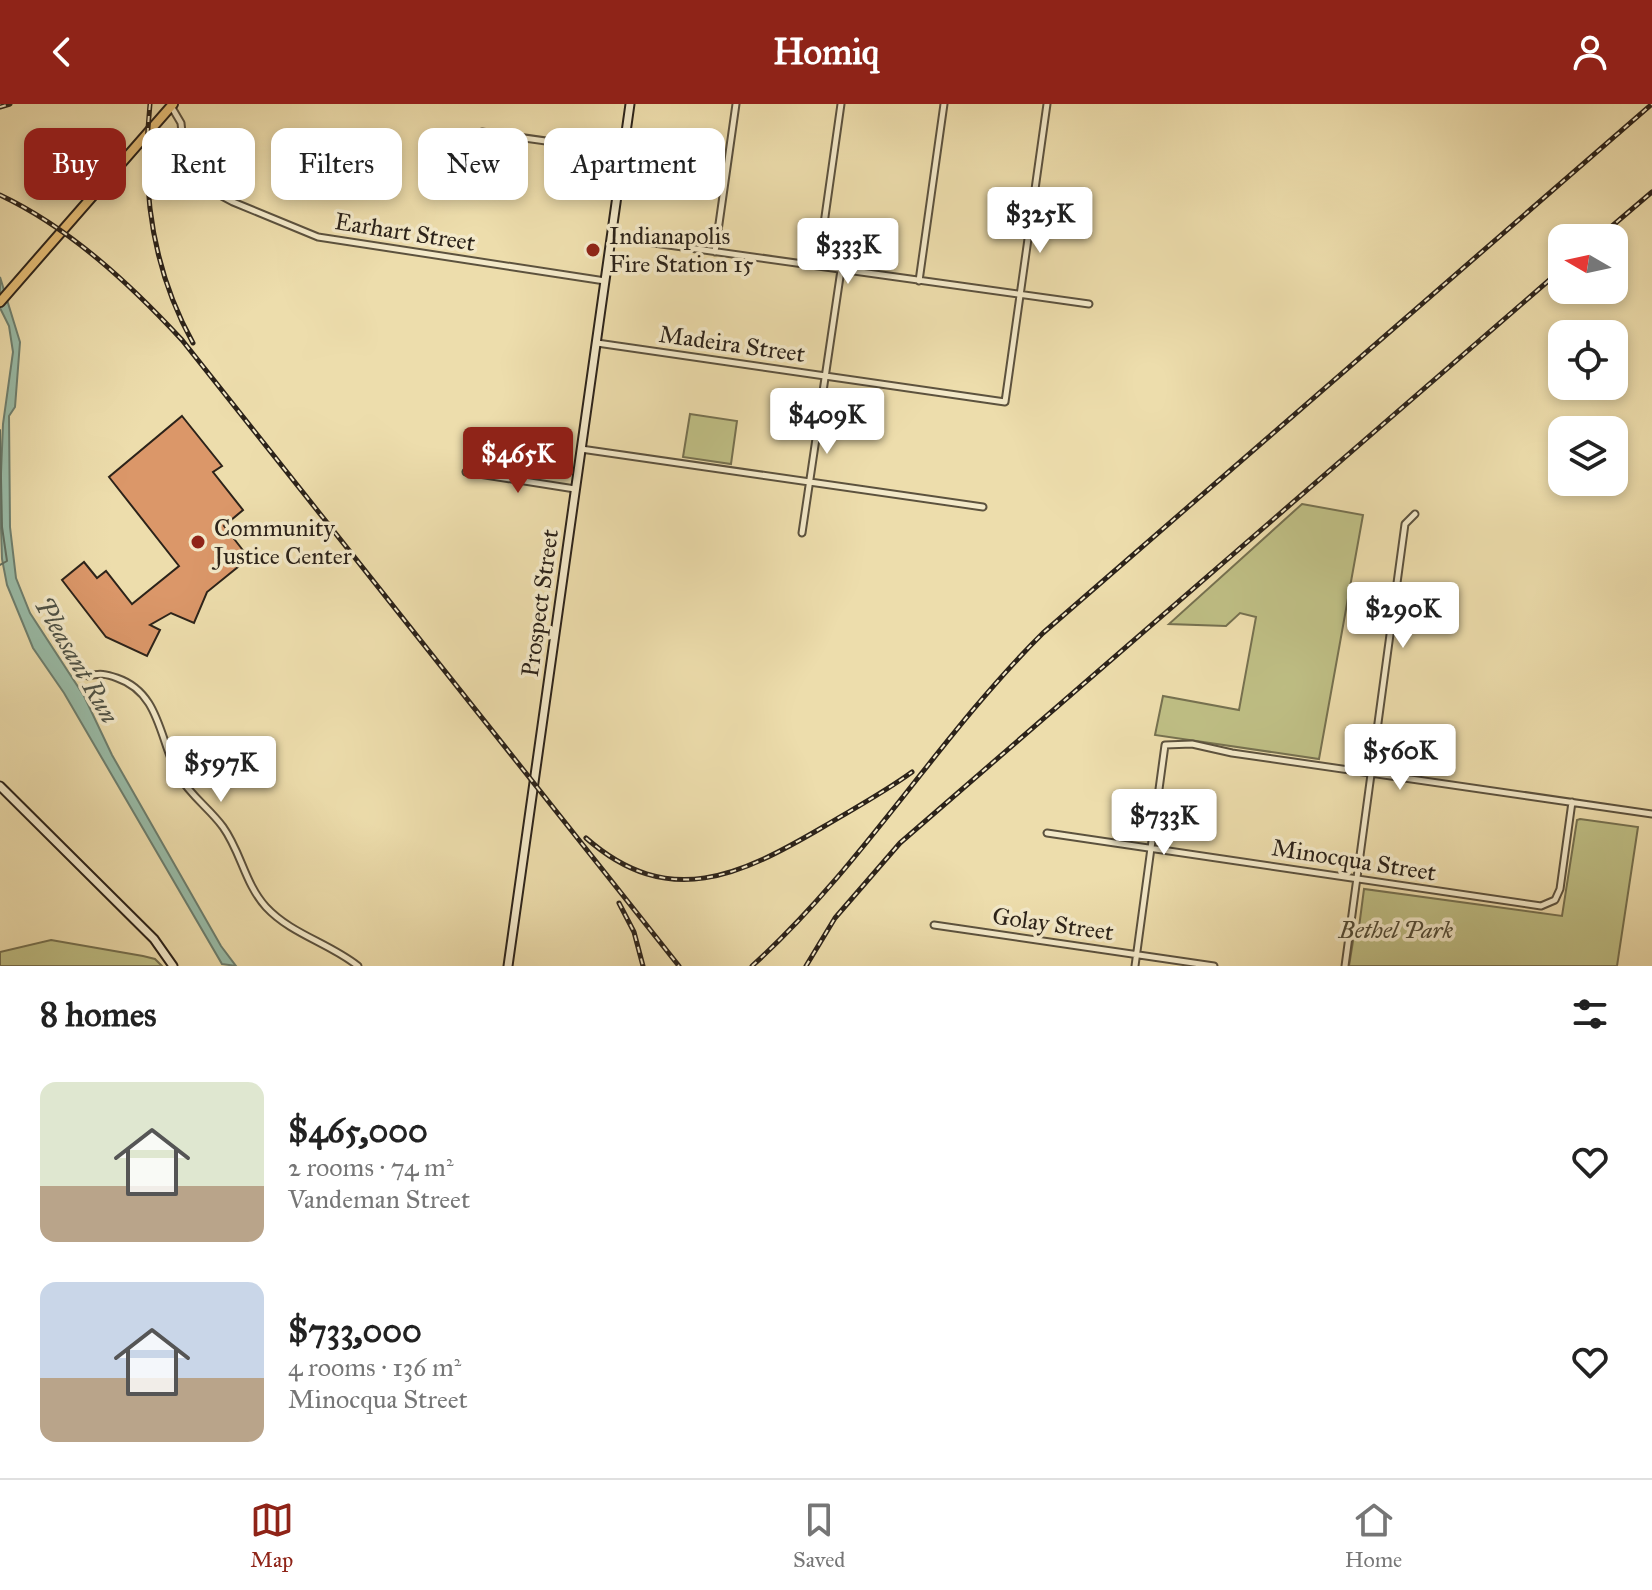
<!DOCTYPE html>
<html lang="en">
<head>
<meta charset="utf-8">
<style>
	body { margin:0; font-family:"IM FELL Great Primer",serif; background:#f6f6f6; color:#222; height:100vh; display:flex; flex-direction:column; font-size:30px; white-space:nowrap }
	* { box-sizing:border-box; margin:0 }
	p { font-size:26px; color:#767676 }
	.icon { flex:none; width:44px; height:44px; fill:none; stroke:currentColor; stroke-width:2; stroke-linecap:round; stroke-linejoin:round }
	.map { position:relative; height:862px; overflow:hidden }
	.details { display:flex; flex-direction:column; background:#fff; flex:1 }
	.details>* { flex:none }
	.guide { position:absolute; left:24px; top:24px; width:800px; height:72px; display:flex; gap:16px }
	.needle { width:52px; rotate:279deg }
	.fabs { position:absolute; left:1548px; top:120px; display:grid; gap:16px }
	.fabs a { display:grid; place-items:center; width:80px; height:80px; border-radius:16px; background:#fff; box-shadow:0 4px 12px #0003; font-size:40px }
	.price { position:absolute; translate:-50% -68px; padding:0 18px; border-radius:8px; background:#fff; color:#222; font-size:26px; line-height:52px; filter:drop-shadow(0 2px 4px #0008) }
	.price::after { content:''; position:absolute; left:50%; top:48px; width:24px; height:18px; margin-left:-12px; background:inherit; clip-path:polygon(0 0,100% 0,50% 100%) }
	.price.active { background:#8f2418; color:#fff }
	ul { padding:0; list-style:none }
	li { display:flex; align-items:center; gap:24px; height:200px; padding:0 40px }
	li span { display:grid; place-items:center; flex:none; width:224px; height:160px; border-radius:16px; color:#555 }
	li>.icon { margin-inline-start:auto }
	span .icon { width:96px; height:96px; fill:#fffc; stroke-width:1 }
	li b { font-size:34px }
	h2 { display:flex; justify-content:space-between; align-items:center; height:96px; padding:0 40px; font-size:34px }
	.pill { padding:0 28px; border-radius:16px; background:#fff; box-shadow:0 4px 12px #0003; font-size:28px; line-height:72px }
	.pill.active { background:#8f2418; color:#fff }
	header { display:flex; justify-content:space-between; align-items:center; height:104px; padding:0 40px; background:#8f2418; color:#fff; font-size:36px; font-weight:800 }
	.menu { display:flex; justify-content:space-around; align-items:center; height:112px; border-top:2px solid #e0e0e0; background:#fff; font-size:22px; color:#767676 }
	.menu a { display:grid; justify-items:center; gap:4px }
	.menu .active { color:#8f2418 }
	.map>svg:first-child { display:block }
	.green { fill:#bfbf85; stroke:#767150; stroke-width:2 }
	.water { fill:#99bca8; stroke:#6d7f6f; stroke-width:2 }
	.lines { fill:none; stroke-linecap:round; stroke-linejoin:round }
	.shore { stroke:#627061; stroke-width:2 }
	.building { fill:#db9769; stroke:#2c231a; stroke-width:2 }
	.street-casing { stroke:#5c523e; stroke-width:9 }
	.secondary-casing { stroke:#2c231a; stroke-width:11 }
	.primary-casing { stroke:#2c231a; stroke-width:12 }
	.street { stroke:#f3e9c9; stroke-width:5 }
	.secondary { stroke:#f3e9c9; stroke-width:7 }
	.primary { stroke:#e6be76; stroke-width:8 }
	.rail-casing { stroke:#2c231a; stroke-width:5 }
	.rail { stroke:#f3e9c9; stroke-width:2; stroke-dasharray:6; stroke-linecap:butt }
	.poi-dot { fill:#8f2418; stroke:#f3e9c9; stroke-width:3 }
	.labels { text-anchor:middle; stroke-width:7; stroke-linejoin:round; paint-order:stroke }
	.street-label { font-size:24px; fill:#2c231a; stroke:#f3e9c9 }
	.poi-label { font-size:24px; fill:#2c231a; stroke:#f3e9c9; text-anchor:start }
	.park-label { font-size:24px; font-style:italic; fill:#514a35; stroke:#f3e9c9 }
	.water-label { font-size:26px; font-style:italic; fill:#4d5145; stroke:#f3e9c9 }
</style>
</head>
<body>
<header><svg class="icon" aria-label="back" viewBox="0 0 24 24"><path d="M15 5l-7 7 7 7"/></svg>Homiq<svg class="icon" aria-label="person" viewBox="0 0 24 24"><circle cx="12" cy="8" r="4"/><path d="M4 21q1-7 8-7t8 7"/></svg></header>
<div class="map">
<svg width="1652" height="862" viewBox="0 0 1652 862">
	<rect width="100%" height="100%" fill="#edddac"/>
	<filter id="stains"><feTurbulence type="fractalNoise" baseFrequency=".0025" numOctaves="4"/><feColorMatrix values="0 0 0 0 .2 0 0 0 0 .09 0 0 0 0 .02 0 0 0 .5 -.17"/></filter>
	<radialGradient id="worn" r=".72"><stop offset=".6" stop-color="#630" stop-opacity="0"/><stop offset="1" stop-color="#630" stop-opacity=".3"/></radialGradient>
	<path class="green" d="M 690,310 L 737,317 L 731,360 L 683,353 Z
		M 1302,400 L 1363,411 L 1319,655 L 1155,631 L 1163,592 L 1239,606 L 1256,513 L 1240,509 L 1226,522 L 1169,520 Z
		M 1580,715 L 1638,723 L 1617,862 L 1349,862 L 1354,831 L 1358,831 L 1364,785 L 1562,812 L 1577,716 Z
		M 51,836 L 143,852 L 155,855 L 162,862 L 0,862 L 0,848 Z"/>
	<path class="water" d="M 0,173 L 20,238 L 15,303 L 9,312 L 10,423 L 16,474 L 30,509 L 84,592 L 112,651 L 221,842 L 236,862 L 222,860 L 64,589 L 33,544 L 7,481 L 2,455 L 0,394 L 3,320 L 13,248 L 9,222 L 0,204 Z"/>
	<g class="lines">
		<path class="shore" d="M 0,326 L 2,423 L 7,457 L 0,461"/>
	</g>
	<path class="building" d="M 182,312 L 222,362 L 213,368 L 243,406 L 224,422 L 249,454 L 207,488 L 194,519 L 171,509 L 150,521 L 160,526 L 147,552 L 106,533 L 62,476 L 84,458 L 97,474 L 106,467 L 132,500 L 179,462 L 109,373 Z"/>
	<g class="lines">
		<g class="street-casing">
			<path id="street" d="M 171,2 L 181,19 L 185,58 L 192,76 L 233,98 L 318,133 L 605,177
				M 482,28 L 624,48
				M 611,133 L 1089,200
				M 715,148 L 736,0
				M 818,162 L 841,0
				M 919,177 L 944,0
				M 597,239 L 1005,298 L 1047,0
				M 581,345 L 983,403
				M 466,368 L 575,385
				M 802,429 L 841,166
				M 88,572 C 100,569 106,570 117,574 C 161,589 159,637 179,672 C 191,692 210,705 223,723 C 241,748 245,780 266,803 C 291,830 329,839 358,862
				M 1047,729 L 1541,802 L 1555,796 L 1560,785 L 1572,698
				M 934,821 L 1214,862
				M 1135,862 L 1165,641 L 1192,640 L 1232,649 L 1652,710
				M 1345,862 L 1405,420 L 1415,410"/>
		</g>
		<g class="secondary-casing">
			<path id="secondary" d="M 0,682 L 154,835 L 173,862
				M 508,862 L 630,0"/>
		</g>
		<g class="primary-casing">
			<path id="primary" d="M 0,198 L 173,0"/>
		</g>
		<use href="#street" class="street"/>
		<use href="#secondary" class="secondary"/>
		<use href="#primary" class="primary"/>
		<g class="rail-casing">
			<path id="rail" d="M 150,0 C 141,83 152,165 193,239
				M 0,3 L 10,0
				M 0,91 C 70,124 130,180 182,236 L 679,862
				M 1598,134 L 1652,88
				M 586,734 C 669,807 741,771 823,723 C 853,705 883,689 912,668
				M 619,799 L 634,828 L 643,862
				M 752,862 C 862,763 938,633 1043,529 L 1652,0
				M 806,862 L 835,814 L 900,739 L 1562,165"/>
		</g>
		<use href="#rail" class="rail"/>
	</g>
	<g class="poi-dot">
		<circle cx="593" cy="146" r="8"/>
		<circle cx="198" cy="438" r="8"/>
	</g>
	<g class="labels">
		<g class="street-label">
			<text transform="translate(405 128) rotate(9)" y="8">Earhart Street</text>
			<text transform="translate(732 240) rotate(8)" y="8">Madeira Street</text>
			<text transform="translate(540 499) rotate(-82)" y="8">Prospect Street</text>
			<text transform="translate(1354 756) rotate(9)" y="8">Minocqua Street</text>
			<text transform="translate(1053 820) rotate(8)" y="8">Golay Street</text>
		</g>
		<g class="poi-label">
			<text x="609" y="140">Indianapolis<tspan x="609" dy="28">Fire Station 15</tspan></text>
			<text x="214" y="432">Community<tspan x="214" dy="28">Justice Center</tspan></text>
		</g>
		<g class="park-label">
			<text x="1396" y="834">Bethel Park</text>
		</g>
		<g class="water-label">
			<text transform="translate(77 556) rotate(60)" y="9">Pleasant Run</text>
		</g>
	</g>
	<rect width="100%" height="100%" filter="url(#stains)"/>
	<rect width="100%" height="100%" fill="url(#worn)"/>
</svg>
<div class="fabs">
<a><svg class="needle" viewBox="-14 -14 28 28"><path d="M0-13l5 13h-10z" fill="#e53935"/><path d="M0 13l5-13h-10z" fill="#767676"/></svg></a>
<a><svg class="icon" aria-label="locate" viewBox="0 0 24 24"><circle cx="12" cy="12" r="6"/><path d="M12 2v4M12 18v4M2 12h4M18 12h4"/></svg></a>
<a><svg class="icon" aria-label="layers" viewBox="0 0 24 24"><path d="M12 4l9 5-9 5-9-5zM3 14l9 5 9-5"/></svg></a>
</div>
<b class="price" style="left:1040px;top:151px">$325K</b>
<b class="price" style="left:848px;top:182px">$333K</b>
<b class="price" style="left:827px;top:352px">$409K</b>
<b class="price active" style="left:518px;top:391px">$465K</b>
<b class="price" style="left:1403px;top:546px">$290K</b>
<b class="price" style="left:1400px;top:688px">$560K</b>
<b class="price" style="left:221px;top:700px">$597K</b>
<b class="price" style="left:1164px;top:753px">$733K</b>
<div class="guide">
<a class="pill active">Buy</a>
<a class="pill">Rent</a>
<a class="pill">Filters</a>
<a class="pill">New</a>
<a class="pill">Apartment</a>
</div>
</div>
<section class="details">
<h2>8 homes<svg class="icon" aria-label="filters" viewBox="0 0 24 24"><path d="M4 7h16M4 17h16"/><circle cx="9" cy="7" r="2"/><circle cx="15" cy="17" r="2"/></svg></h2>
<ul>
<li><span style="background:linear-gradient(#dfe7d0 65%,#b9a48a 0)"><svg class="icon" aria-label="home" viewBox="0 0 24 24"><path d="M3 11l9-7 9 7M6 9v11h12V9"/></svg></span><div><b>$465,000</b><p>2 rooms · 74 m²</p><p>Vandeman Street</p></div><svg class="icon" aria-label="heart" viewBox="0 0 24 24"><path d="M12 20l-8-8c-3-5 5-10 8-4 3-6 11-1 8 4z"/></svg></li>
<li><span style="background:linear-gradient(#c9d6e8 60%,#b9a48a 0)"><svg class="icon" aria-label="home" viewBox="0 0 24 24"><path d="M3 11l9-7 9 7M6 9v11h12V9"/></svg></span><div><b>$733,000</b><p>4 rooms · 136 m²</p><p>Minocqua Street</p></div><svg class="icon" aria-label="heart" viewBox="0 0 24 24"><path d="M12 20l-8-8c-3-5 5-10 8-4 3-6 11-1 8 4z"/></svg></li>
</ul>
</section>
<nav class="menu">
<a class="active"><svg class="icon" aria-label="map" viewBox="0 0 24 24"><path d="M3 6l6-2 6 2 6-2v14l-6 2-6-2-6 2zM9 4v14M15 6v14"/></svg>Map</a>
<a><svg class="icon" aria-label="saved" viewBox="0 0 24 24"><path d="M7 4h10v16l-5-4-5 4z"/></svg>Saved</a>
<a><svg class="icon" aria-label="home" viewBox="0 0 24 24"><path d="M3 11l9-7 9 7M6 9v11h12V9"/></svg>Home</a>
</nav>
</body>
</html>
